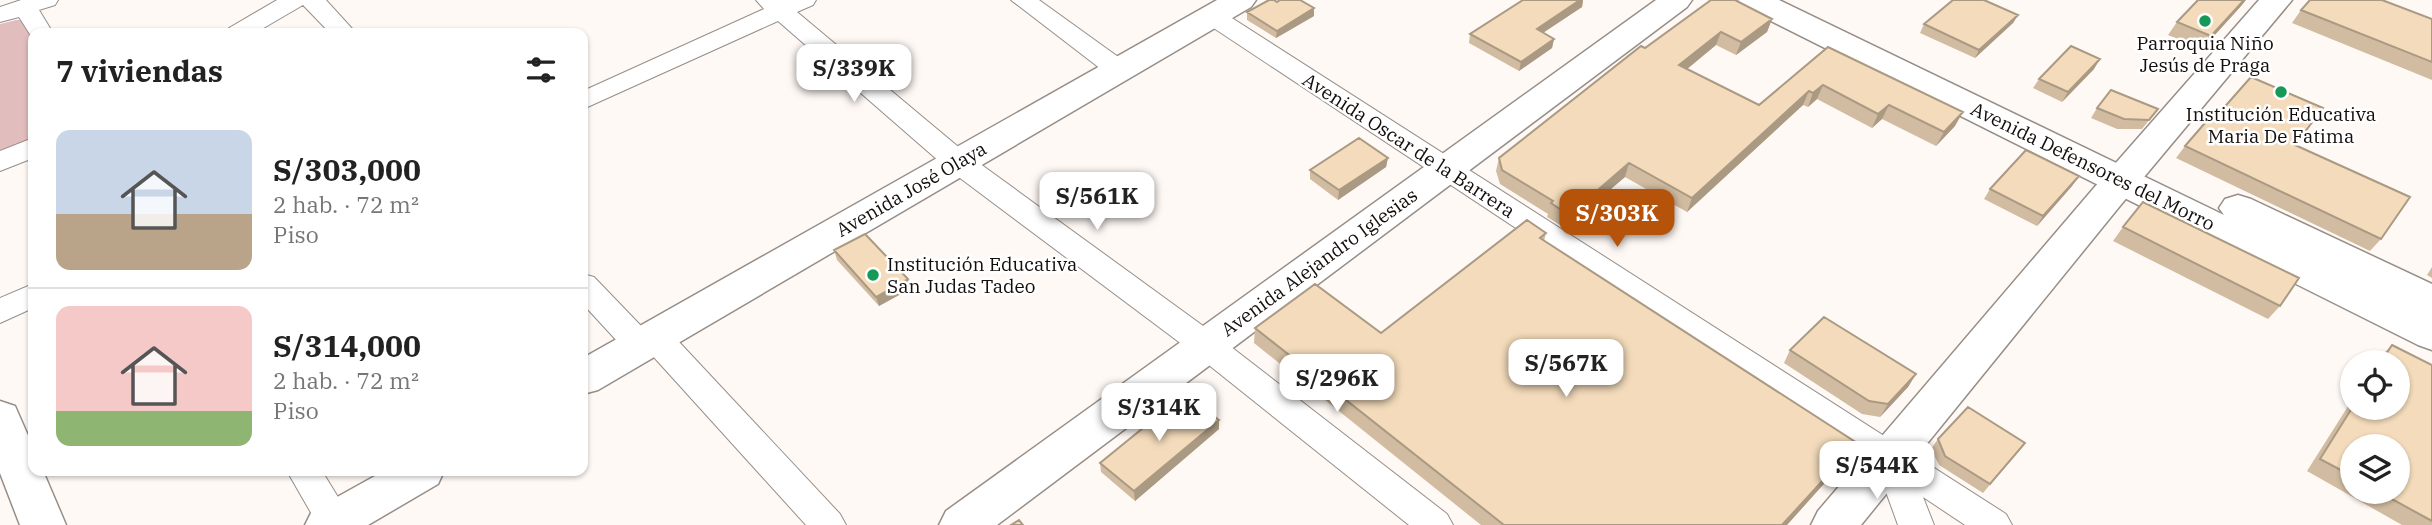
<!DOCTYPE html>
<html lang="es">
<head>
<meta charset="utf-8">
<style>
	body { margin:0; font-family:"IBM Plex Serif",serif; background:#f6f6f6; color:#222; height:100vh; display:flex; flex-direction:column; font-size:26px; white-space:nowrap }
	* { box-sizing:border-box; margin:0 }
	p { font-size:23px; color:#767676 }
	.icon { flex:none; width:38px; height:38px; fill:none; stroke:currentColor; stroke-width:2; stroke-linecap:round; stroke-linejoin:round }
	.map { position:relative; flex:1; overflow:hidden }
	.sheet { position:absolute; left:28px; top:28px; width:560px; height:448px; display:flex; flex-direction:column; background:#fff; border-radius:14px; box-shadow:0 2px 5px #0004 }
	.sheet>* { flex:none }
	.buttons { position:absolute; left:2340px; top:350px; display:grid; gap:14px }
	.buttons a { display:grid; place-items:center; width:70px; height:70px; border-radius:50%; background:#fff; box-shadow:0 2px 5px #0004; font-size:35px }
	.price { position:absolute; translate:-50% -60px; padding:0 16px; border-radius:14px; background:#fff; color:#222; font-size:23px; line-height:46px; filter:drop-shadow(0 2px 4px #0008) }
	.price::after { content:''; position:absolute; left:50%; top:42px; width:21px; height:16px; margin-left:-10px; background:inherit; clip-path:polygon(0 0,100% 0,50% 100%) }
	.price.selected { background:#b45309; color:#fff }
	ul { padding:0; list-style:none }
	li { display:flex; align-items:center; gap:21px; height:175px; padding:0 28px }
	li+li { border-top:2px solid #e0e0e0 }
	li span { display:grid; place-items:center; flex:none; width:196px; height:140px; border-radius:14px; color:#555 }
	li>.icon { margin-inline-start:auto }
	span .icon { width:84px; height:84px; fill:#fffc; stroke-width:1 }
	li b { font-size:30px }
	h2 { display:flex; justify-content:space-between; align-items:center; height:84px; padding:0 28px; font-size:30px }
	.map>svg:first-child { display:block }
	.green { fill:#e2bdbd }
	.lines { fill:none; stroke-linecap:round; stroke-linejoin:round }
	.street-casing { stroke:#978e88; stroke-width:2 }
	.secondary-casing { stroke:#978e88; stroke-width:3 }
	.primary-casing { stroke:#978e88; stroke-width:3 }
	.street { fill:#fff; fill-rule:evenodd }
	.secondary { fill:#fff; fill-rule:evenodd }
	.primary { fill:#fff; fill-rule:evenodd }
	.wall { fill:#d1bca1; fill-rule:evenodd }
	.shaded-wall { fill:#aa9983 }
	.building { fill:#f3dbbb; stroke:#aa9983; stroke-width:2 }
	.poi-dot { fill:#169856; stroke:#fff; stroke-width:2.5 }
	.labels { text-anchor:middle; stroke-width:5; stroke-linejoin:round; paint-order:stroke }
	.poi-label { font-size:19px; fill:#120e0c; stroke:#fff }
	.street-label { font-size:19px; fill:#120e0c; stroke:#fff }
</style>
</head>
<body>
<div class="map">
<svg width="2432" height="525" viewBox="0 0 2432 525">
	<rect width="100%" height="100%" fill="#fff9f5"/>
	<path class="green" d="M 16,20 L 21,20 L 33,41 L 33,141 L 0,155 L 0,24 Z"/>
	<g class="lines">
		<g class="street-casing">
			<path id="street" d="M 21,0 L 58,0 L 55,5 L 39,10 L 53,33 L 33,33 L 33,39 L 19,17 L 0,22 L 0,7 Z
				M 277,0 L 326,0 L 356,33 L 330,33 L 303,5 L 255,33 L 226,33 L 229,28 Z
				M 756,0 L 816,0 L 813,5 L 797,12 L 968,155 L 1217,336 L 1447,514 L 1453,525 L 1409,525 L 1195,354 L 948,169 L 778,21 L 583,109 L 583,91 L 764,9 Z
				M 1011,0 L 1039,0 L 1128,64 L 1132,70 L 1128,76 L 1119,78 L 1110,76 Z
				M 1212,9 L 1221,11 L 2006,514 L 2012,525 L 1965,525 L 1923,497 L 1934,525 L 1898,525 L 1877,467 L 1203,21 L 1200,16 L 1203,11 Z
				M 33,138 L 33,158 L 0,171 L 0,151 Z
				M 583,274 L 594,277 L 644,329 L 655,325 L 666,328 L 840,514 L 846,525 L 806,525 L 651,354 L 640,357 L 629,354 L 583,304 Z
				M 33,284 L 33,308 L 0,323 L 0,298 Z
				M 287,471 L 322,471 L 355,525 L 318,525 Z"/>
		</g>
		<g class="secondary-casing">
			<path id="secondary" d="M 1217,0 L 1256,0 L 1251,7 L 598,390 L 583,394 L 583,358 Z
				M 1656,0 L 1692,0 L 1687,7 L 997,525 L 939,525 L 946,511 Z
				M 2259,0 L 2292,0 L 2119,207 L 1861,525 L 1811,525 L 1818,511 L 2093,189 Z
				M 0,401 L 15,406 L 33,447 L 33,471 L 43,471 L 66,525 L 20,525 L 0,473 Z
				M 384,471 L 444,471 L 438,484 L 368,525 L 305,525 L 312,511 Z"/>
		</g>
		<g class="primary-casing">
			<path id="primary" d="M 1738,0 L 1779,0 L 2224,215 L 2219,208 L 2225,199 L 2238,195 L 2251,199 L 2432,284 L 2432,350 L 2418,345 L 1743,7 Z"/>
		</g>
		<use href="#street" class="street"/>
		<use href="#secondary" class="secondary"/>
		<use href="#primary" class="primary"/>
	</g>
	<path class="wall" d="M 1523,0 L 1583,0 L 1582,7 L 1543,33 L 1554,39 L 1552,48 L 1519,71 L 1469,43 L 1470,34 Z
		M 2242,5 L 2202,49 L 2168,35 L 2177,22 Z
		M 1314,8 L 1314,16 L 1276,38 L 1247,20 L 1247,12 Z
		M 2301,10 L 2432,19 L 2432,80 L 2292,23 Z
		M 2018,15 L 2013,23 L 1975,58 L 1920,33 L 1924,24 Z
		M 1772,19 L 1767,32 L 1736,55 L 1716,45 L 1687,69 L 1759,105 L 1828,47 L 1955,126 L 1936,146 L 1882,119 L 1872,128 L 1817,99 L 1808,107 L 1803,105 L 1687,212 L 1625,177 L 1565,228 L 1547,217 L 1548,214 L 1500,184 L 1496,171 L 1499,158 L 1645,48 Z
		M 2094,69 L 2062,102 L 2033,88 L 2039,79 Z
		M 2097,108 L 2158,109 L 2142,129 L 2117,129 L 2091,118 Z
		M 2295,145 L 2381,239 L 2370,251 L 2176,158 L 2185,146 Z
		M 1388,158 L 1386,167 L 1338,200 L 1310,179 L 1310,170 Z
		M 2079,176 L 2072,186 L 2037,226 L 1984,199 L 1990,189 Z
		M 2123,227 L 2280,306 L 2268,319 L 2113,241 Z
		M 1546,233 L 1544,241 L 1857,443 L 1847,458 L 1787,525 L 1481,525 L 1254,343 L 1255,328 L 1381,333 Z
		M 834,250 L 908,279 L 910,289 L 879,306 L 837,260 Z
		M 2432,267 L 2432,278 L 2427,275 Z
		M 2392,345 L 2432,365 L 2432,525 L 2402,525 L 2307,471 L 2352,400 L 2352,408 L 2398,362 L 2376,362 L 2379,358 ZM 2352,446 L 2398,492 L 2352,492 Z
		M 1790,350 L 1916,374 L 1908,387 L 1880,417 L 1862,414 L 1784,363 Z
		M 1219,429 L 1135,501 L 1101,472 L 1100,463 Z
		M 1938,439 L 2025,443 L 1983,493 L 1939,465 L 1931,449 Z"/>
	<path class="shaded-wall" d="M 1580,0 L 1583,0 L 1582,7 L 1535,38 L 1537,29 Z
		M 2244,0 L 2246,0 L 2242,5 L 2202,49 L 2211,36 Z
		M 1314,8 L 1314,16 L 1276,38 L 1277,31 Z
		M 2018,15 L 2013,23 L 1975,58 L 1979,50 Z
		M 1772,19 L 1767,32 L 1736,55 L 1741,42 Z
		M 1721,32 L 1716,45 L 1675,79 L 1679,65 Z
		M 1554,39 L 1552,48 L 1519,71 L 1521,62 Z
		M 2100,59 L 2094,69 L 2062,102 L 2068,92 Z
		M 1823,85 L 1817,99 L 1808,107 L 1813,93 Z
		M 1809,91 L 1803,105 L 1687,212 L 1692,198 Z
		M 1889,105 L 1882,119 L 1872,128 L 1878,114 Z
		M 1963,112 L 1955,126 L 1936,146 L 1944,132 Z
		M 1388,158 L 1386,167 L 1338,200 L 1339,190 Z
		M 1629,163 L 1625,177 L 1565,228 L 1569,215 Z
		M 2079,176 L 2072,186 L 2037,226 L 2043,216 Z
		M 908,279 L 910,289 L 879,306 L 876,297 Z
		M 1916,374 L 1908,387 L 1880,417 L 1888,404 Z
		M 1219,420 L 1219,429 L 1135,501 L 1134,491 Z
		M 1857,443 L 1847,458 L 1787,525 L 1782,525 Z"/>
	<path class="building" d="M 1269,0 L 1274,0 L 1277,2 L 1280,0 L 1300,0 L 1314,8 L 1277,31 L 1247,12 Z
		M 1523,0 L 1580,0 L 1537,29 L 1554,39 L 1521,62 L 1470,34 Z
		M 1711,0 L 1735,0 L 1772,19 L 1741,42 L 1721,32 L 1679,65 L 1759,105 L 1828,47 L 1963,112 L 1944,132 L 1889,105 L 1878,114 L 1823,85 L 1813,93 L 1809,91 L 1692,198 L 1629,163 L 1569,215 L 1551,203 L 1553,201 L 1502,170 L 1499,158 L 1641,46 L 1645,48 Z
		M 1953,0 L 1984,0 L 2018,15 L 1979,50 L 1924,24 Z
		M 2198,0 L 2244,0 L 2211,36 L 2177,22 Z
		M 2310,0 L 2382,0 L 2432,19 L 2432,62 L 2301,10 Z
		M 2071,46 L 2100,59 L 2068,92 L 2039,79 Z
		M 2251,77 L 2323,108 L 2295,145 L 2410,197 L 2381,239 L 2185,146 L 2217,109 L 2221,111 Z
		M 2111,90 L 2158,109 L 2149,120 L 2124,119 L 2097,108 Z
		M 1359,138 L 1388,158 L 1339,190 L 1310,170 Z
		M 2026,150 L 2079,176 L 2043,216 L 1990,189 Z
		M 2143,202 L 2299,278 L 2280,306 L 2123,227 Z
		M 1527,220 L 1546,233 L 1540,238 L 1857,443 L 1782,525 L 1504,525 L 1255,328 L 1315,284 L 1381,333 Z
		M 865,234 L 908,279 L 876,297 L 834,250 Z
		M 1824,317 L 1916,374 L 1888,404 L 1869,401 L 1790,350 Z
		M 2392,345 L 2432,365 L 2432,521 L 2379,492 L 2398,492 L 2398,446 L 2352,446 L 2352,476 L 2320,459 L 2352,408 L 2398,408 L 2398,362 L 2381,362 Z
		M 1194,401 L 1219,420 L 1134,491 L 1100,463 L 1175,402 Z
		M 1968,407 L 2025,443 L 1990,484 L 1945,456 L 1938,439 Z
		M 1019,520 L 1023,525 L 1011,525 Z"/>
	<g class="poi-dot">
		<circle cx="2205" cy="21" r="7"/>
		<circle cx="2281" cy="92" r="7"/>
		<circle cx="873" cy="275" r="7"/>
	</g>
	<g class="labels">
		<g class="poi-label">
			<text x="2205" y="50">Parroquia Niño<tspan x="2205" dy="22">Jesús de Praga</tspan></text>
			<text x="2281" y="121">Institución Educativa<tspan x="2281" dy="22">Maria De Fatima</tspan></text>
			<text x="887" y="271" text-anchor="start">Institución Educativa<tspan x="887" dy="22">San Judas Tadeo</tspan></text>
		</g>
		<g class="street-label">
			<text transform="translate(1409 145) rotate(33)" y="7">Avenida Oscar de la Barrera</text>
			<text transform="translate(2093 166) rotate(26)" y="7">Avenida Defensores del Morro</text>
			<text transform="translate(911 189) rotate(-30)" y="7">Avenida José Olaya</text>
			<text transform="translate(1319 262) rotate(-36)" y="7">Avenida Alejandro Iglesias</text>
		</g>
	</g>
</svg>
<div class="buttons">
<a><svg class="icon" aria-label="locate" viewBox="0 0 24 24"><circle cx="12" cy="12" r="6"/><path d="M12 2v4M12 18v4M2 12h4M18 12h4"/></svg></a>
<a><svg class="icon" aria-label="layers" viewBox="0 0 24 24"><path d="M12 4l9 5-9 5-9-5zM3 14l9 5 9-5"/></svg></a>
</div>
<b class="price" style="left:854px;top:104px">S/339K</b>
<b class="price" style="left:1097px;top:232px">S/561K</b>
<b class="price selected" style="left:1617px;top:249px">S/303K</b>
<b class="price" style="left:1566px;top:399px">S/567K</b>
<b class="price" style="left:1337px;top:414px">S/296K</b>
<b class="price" style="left:1159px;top:443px">S/314K</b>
<b class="price" style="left:1877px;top:501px">S/544K</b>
<section class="sheet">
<h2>7 viviendas<svg class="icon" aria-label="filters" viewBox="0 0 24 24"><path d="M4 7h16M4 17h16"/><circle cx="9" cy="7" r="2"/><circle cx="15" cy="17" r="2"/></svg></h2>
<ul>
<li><span style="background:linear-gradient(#c9d6e8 60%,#b9a48a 0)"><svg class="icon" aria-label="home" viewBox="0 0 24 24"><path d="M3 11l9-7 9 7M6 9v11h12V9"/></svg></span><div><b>S/303,000</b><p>2 hab. · 72 m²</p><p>Piso</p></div></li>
<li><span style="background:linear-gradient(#f6c9c9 75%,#8fb573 0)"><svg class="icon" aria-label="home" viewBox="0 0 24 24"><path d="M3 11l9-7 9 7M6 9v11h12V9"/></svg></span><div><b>S/314,000</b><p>2 hab. · 72 m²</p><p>Piso</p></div></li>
</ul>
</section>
</div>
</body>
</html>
